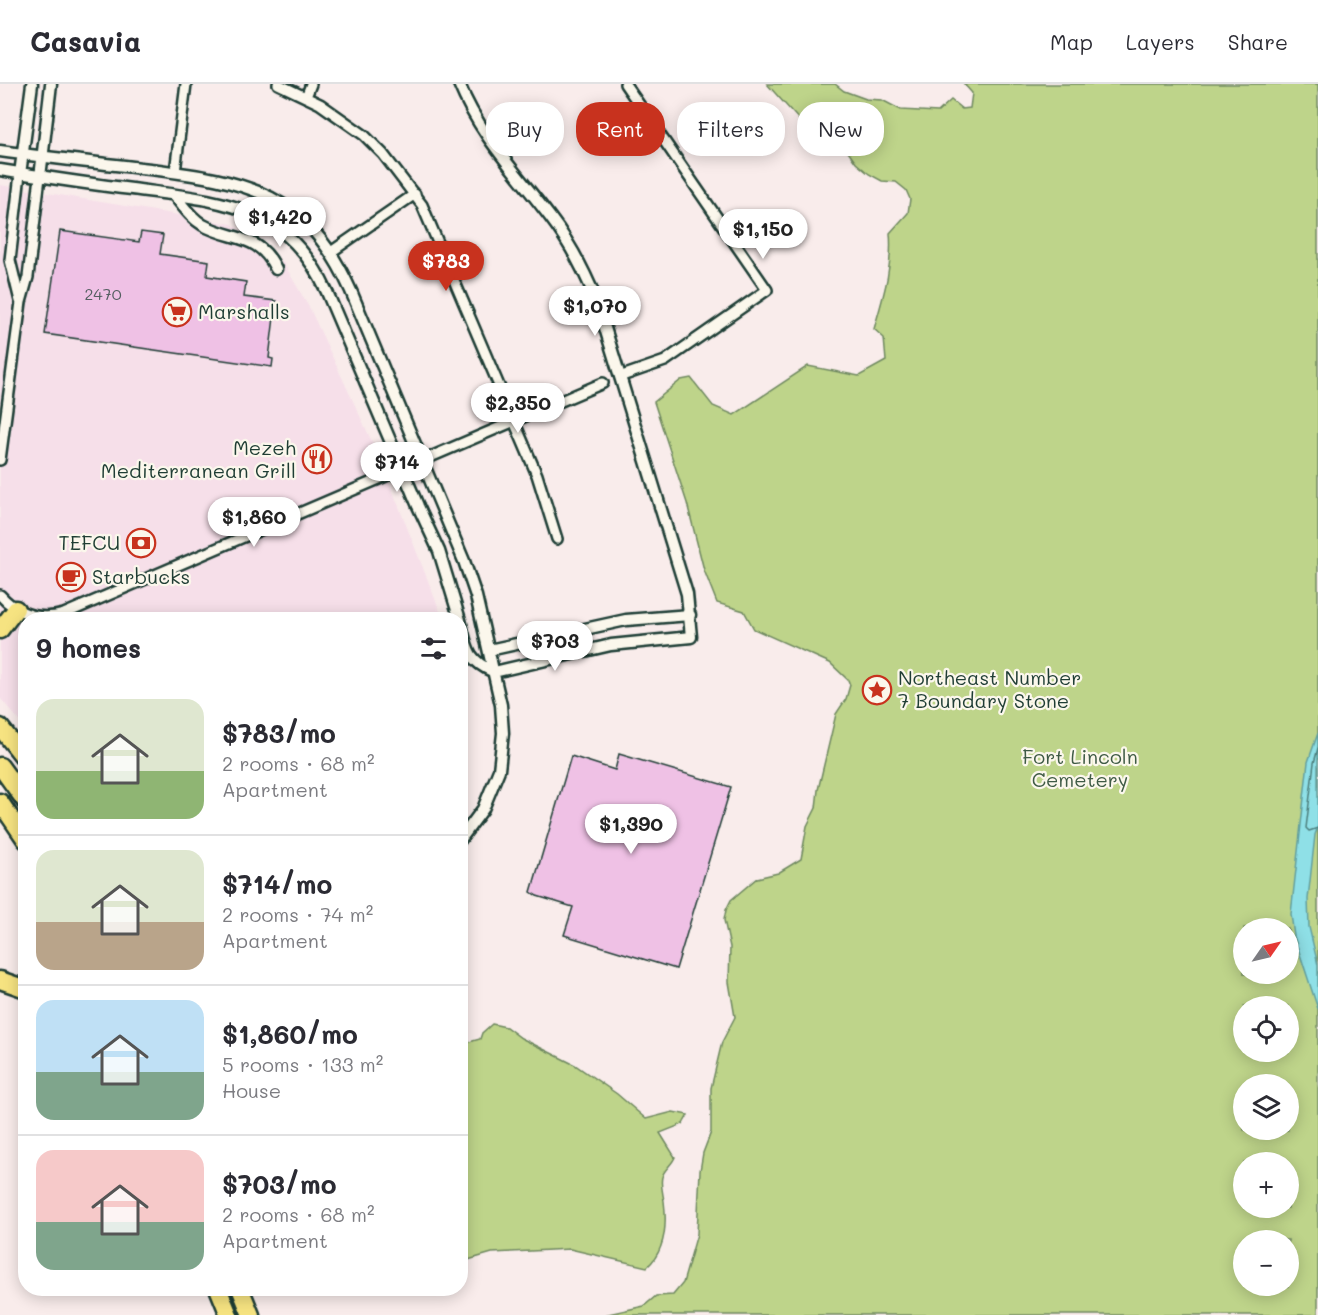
<!DOCTYPE html>
<html lang="en">
<head>
<meta charset="utf-8">
<style>
	body { margin:0; font-family:Mali,sans-serif; background:#f2f2f3; color:#2b2b33; height:100vh; display:flex; flex-direction:column; font-size:22px; white-space:nowrap }
	* { box-sizing:border-box; margin:0 }
	p { font-size:20px; color:#7c7c81 }
	.icon { flex:none; width:33px; height:33px; fill:none; stroke:currentColor; stroke-width:2; stroke-linecap:round; stroke-linejoin:round }
	.map { position:relative; flex:1; overflow:hidden }
	.panel { position:absolute; left:18px; top:528px; width:450px; height:684px; display:flex; flex-direction:column; background:#fff; border-radius:24px; box-shadow:0 3px 15px #0003 }
	.panel>* { flex:none }
	.banner { position:absolute; left:486px; top:18px; width:570px; height:54px; display:flex; gap:12px }
	.needle { width:39px; rotate:56deg }
	.buttons { position:absolute; left:1233px; top:834px; display:grid; gap:12px }
	.buttons a { display:grid; place-items:center; width:66px; height:66px; border-radius:50%; background:#fff; box-shadow:0 3px 15px #0003; font-size:30px }
	.price { position:absolute; translate:-50% -51px; padding:0 14px; border-radius:21px; background:#fff; color:#222; font-size:20px; line-height:39px; filter:drop-shadow(0 2px 3px #0008) }
	.price::after { content:''; position:absolute; left:50%; top:36px; width:18px; height:14px; margin-left:-9px; background:inherit; clip-path:polygon(0 0,100% 0,50% 100%) }
	.price.current { background:#c8321e; color:#fff }
	ul { padding:0; list-style:none }
	li { display:flex; align-items:center; gap:18px; height:150px; padding:0 18px }
	li+li { border-top:2px solid #e1e1e2 }
	li span { display:grid; place-items:center; flex:none; width:168px; height:120px; border-radius:18px; color:#555 }
	li>.icon { margin-inline-start:auto }
	span .icon { width:72px; height:72px; fill:#fffc; stroke-width:1 }
	li b { font-size:26px }
	h2 { display:flex; justify-content:space-between; align-items:center; height:72px; padding:0 18px; font-size:26px }
	.chip { padding:0 21px; border-radius:24px; background:#fff; box-shadow:0 3px 15px #0003; font-size:21px; line-height:54px }
	.chip.current { background:#c8321e; color:#fff }
	header { display:flex; align-items:center; gap:36px; box-sizing:border-box; height:84px; padding:0 30px; background:#fff; border-bottom:2px solid #e1e1e2 }
	header strong { font-size:28px }
	nav { display:flex; gap:33px; margin-inline-start:auto; font-size:21px }
	.map>svg:first-child { display:block }
	.built { fill:#f6dfe9 }
	.green { fill:#bed48a; stroke:#6e885f; stroke-width:1.5; fill-rule:evenodd }
	.water { fill:#8fe0e7; stroke:#629f9f; stroke-width:1.5 }
	.lines { fill:none; stroke-linecap:round; stroke-linejoin:round }
	.shore { stroke:#4c7e7c; stroke-width:1.5 }
	.building { fill:#efc1e5; stroke:#1f3d34; stroke-width:1.5 }
	.minor-casing { stroke:#1f3d34; stroke-width:14 }
	.tertiary-casing { stroke:#1f3d34; stroke-width:15 }
	.motorway-casing { stroke:#1f3d34; stroke-width:21 }
	.minor { stroke:#fbf7ec; stroke-width:9 }
	.tertiary { stroke:#fbf7ec; stroke-width:10 }
	.motorway { stroke:#f6e381; stroke-width:16 }
	.labels { text-anchor:middle; stroke-width:4.5; stroke-linejoin:round; paint-order:stroke }
	.number-label { font-size:16px; fill:#535e60 }
	.poi-label { font-size:20px; fill:#1f3d34; stroke:#fbf7ec; text-anchor:start }
	.park-label { font-size:20px; fill:#3f5b45; stroke:#fbf7ec }
</style>
</head>
<body>
<header>
<strong>Casavia</strong>
<nav><a>Map</a><a>Layers</a><a>Share</a></nav>
</header>
<div class="map">
<svg width="1318" height="1231" viewBox="0 0 1318 1231">
	<rect width="100%" height="100%" fill="#f9eceb"/>
	<filter id="ink" filterUnits="userSpaceOnUse"><feTurbulence type="fractalNoise" baseFrequency=".0167" numOctaves="2"/><feDisplacementMap in="SourceGraphic" scale="12" xChannelSelector="R" yChannelSelector="G"/><feConvolveMatrix kernelMatrix="1 2 1 2 8 2 1 2 1" color-interpolation-filters="sRGB"/></filter>
	<g filter="url(#ink)">
		<path class="built" d="M 0,101 L 232,140 L 283,178 L 310,225 L 381,377 L 443,535 L 26,536 L 25,643 L 0,614 Z"/>
		<path class="green" d="M 767,0 L 835,0 L 844,7 L 866,15 L 882,16 L 901,26 L 938,28 L 951,16 L 962,25 L 970,24 L 972,9 L 964,0 L 1318,0 L 1318,1231 L 604,1231 L 644,1222 L 656,1212 L 673,1211 L 683,1199 L 697,1150 L 700,1087 L 703,1069 L 711,1048 L 711,1004 L 722,958 L 735,933 L 729,898 L 730,863 L 724,836 L 726,826 L 731,816 L 757,794 L 778,789 L 801,775 L 807,742 L 816,724 L 818,706 L 836,630 L 846,615 L 850,601 L 848,596 L 830,579 L 754,545 L 744,527 L 717,519 L 704,486 L 687,419 L 654,318 L 681,296 L 691,294 L 713,322 L 734,331 L 808,282 L 859,292 L 886,277 L 884,254 L 874,245 C 883,213 893,183 890,149 L 908,129 L 910,115 L 906,106 L 896,98 L 882,97 L 869,90 L 856,79 L 841,58 L 801,38 ZM 1244,844 L 1288,844 L 1288,890 L 1244,890 ZM 1244,922 L 1288,922 L 1288,968 L 1244,968 ZM 1244,1000 L 1288,1000 L 1288,1046 L 1244,1046 ZM 1244,1078 L 1288,1078 L 1288,1124 L 1244,1124 ZM 1244,1156 L 1288,1156 L 1288,1202 L 1244,1202 Z
			M 492,940 L 506,943 L 521,954 L 575,981 L 617,1010 L 646,1035 L 673,1028 L 688,1031 L 683,1040 L 660,1049 L 675,1073 C 672,1081 664,1085 662,1093 C 660,1100 663,1109 664,1117 C 667,1140 666,1166 647,1183 L 570,1165 L 492,1169 L 468,1176 L 461,1176 L 461,964 L 466,959 L 480,955 L 482,949 Z"/>
		<path class="water" d="M 1318,649 L 1318,742 L 1315,751 L 1308,815 L 1309,843 L 1318,881 L 1318,925 L 1294,852 L 1291,830 L 1308,678 Z"/>
		<g class="lines">
			<path class="shore" d="M 1318,664 L 1314,679 L 1306,744 L 1309,747 L 1318,744"/>
		</g>
		<path class="building" d="M 60,147 L 139,158 L 141,148 L 163,151 L 160,170 L 209,177 L 207,192 L 246,198 L 244,213 L 276,217 L 269,274 L 273,275 L 272,283 L 45,250 Z
			M 619,670 L 731,703 L 676,885 L 564,851 L 573,823 L 537,812 L 531,808 L 571,672 L 615,686 Z"/>
		<g class="lines">
			<g class="minor-casing">
				<path id="minor" d="M 278,0 L 320,20 L 364,51 L 383,70 L 422,121 L 537,391 L 557,455
					M 306,13 L 311,0
					M 175,88 L 186,0
					M 20,90 L 10,176 L 20,217
					M 331,168 L 415,110
					M 622,292 L 665,277 L 767,206 L 625,0
					M 0,376 L 21,218 L 28,193 L 40,93
					M 0,511 C 17,530 39,537 64,530 L 603,299"/>
			</g>
			<g class="tertiary-casing">
				<path id="tertiary" d="M 459,0 C 480,52 517,89 550,133 C 570,159 585,188 597,218 L 687,510 L 691,553 L 611,561 L 494,588 C 466,576 467,563 460,536
					M 0,67 C 50,74 100,79 150,85 C 248,97 307,109 351,207 L 464,477 L 476,512 L 501,621 L 503,649 L 499,686 L 483,725 L 460,756
					M 0,86 C 44,93 88,100 132,105 C 219,117 286,118 327,208 L 418,422 L 439,467 L 460,536
					M 20,90 L 32,0
					M 40,93 L 51,0
					M 174,111 C 183,122 191,134 203,141 C 232,157 259,149 276,185
					M 489,566 L 626,536 L 690,531"/>
			</g>
			<g class="motorway-casing">
				<path id="motorway" d="M 0,546 L 16,525
					M 0,643 L 26,676
					M 0,682 L 26,718
					M 0,718 L 26,756
					M 0,896 L 26,905
					M 218,1204 L 229,1231
					M 240,1204 L 251,1231"/>
			</g>
			<use href="#minor" class="minor"/>
			<use href="#tertiary" class="tertiary"/>
			<use href="#motorway" class="motorway"/>
		</g>
	</g>
	<defs>
		<g id="supermarket-ring" transform="scale(1.5)"><circle r="9.5" fill="#fbf7ec" stroke="#c8321e" stroke-width="1.5"/><path d="M-6-5.5h2.5l.6 2H6L4.5 2H-2.5L-4.4-4H-6ZM-1.5 3.2a1.3 1.3 0 1 0 .1 0ZM3 3.2a1.3 1.3 0 1 0 .1 0Z" fill="#c8321e"/></g>
		<g id="restaurant-ring" transform="scale(1.5)"><circle r="9.5" fill="#fbf7ec" stroke="#c8321e" stroke-width="1.5"/><path d="M-5-6h1v4h1v-4h1v4h1v-4h1v5L-1.5 .5V6h-2V.5L-5-1ZM5-6V6H3V1.5H1.5Q1.5-4 5-6Z" fill="#c8321e"/></g>
		<g id="bank-ring" transform="scale(1.5)"><circle r="9.5" fill="#fbf7ec" stroke="#c8321e" stroke-width="1.5"/><path d="M-6-4H6V4H-6ZM0-2.3a2.3 2.3 0 1 0 0 4.6a2.3 2.3 0 1 0 0-4.6Z" fill="#c8321e"/></g>
		<g id="cafe-ring" transform="scale(1.5)"><circle r="9.5" fill="#fbf7ec" stroke="#c8321e" stroke-width="1.5"/><path d="M-5.5-4.5H6V0H3Q3 3.5 0 3.5H-2.5Q-5.5 3.5-5.5 0ZM3-3.2v2h1.7v-2ZM-6 4.5H4V6H-6Z" fill="#c8321e"/></g>
		<g id="sight-ring" transform="scale(1.5)"><circle r="9.5" fill="#fbf7ec" stroke="#c8321e" stroke-width="1.5"/><path d="M0-6L1.8-2.2L6-1.7L2.9 1.2L3.7 5.4L0 3.3L-3.7 5.4L-2.9 1.2L-6-1.7L-1.8-2.2Z" fill="#c8321e"/></g>
	</defs>
	<g fill-rule="evenodd">
		<use href="#supermarket-ring" x="177" y="228"/>
		<use href="#restaurant-ring" x="317" y="375"/>
		<use href="#bank-ring" x="141" y="459"/>
		<use href="#cafe-ring" x="71" y="493"/>
		<use href="#sight-ring" x="877" y="606"/>
	</g>
	<g class="labels">
		<g class="number-label">
			<text x="103" y="216">2470</text>
		</g>
		<g class="poi-label">
			<text x="198" y="235">Marshalls</text>
			<text x="296" y="371" text-anchor="end">Mezeh<tspan x="296" dy="23">Mediterranean Grill</tspan></text>
			<text x="120" y="466" text-anchor="end">TEFCU</text>
			<text x="92" y="500">Starbucks</text>
			<text x="898" y="601">Northeast Number<tspan x="898" dy="23">7 Boundary Stone</tspan></text>
		</g>
		<g class="park-label">
			<text x="1080" y="680">Fort Lincoln<tspan x="1080" dy="23">Cemetery</tspan></text>
		</g>
	</g>
</svg>
<div class="buttons">
<a><svg class="needle" viewBox="-14 -14 28 28"><path d="M0-13l5 13h-10z" fill="#e53935"/><path d="M0 13l5-13h-10z" fill="#7c7c81"/></svg></a>
<a><svg class="icon" aria-label="locate" viewBox="0 0 24 24"><circle cx="12" cy="12" r="6"/><path d="M12 2v4M12 18v4M2 12h4M18 12h4"/></svg></a>
<a><svg class="icon" aria-label="layers" viewBox="0 0 24 24"><path d="M12 4l9 5-9 5-9-5zM3 14l9 5 9-5"/></svg></a>
<a>+</a>
<a>−</a>
</div>
<b class="price" style="left:280px;top:164px">$1,420</b>
<b class="price" style="left:763px;top:176px">$1,150</b>
<b class="price current" style="left:446px;top:208px">$783</b>
<b class="price" style="left:595px;top:253px">$1,070</b>
<b class="price" style="left:518px;top:350px">$2,350</b>
<b class="price" style="left:397px;top:409px">$714</b>
<b class="price" style="left:254px;top:464px">$1,860</b>
<b class="price" style="left:555px;top:588px">$703</b>
<b class="price" style="left:631px;top:771px">$1,390</b>
<div class="banner">
<a class="chip">Buy</a>
<a class="chip current">Rent</a>
<a class="chip">Filters</a>
<a class="chip">New</a>
</div>
<section class="panel">
<h2>9 homes<svg class="icon" aria-label="filters" viewBox="0 0 24 24"><path d="M4 7h16M4 17h16"/><circle cx="9" cy="7" r="2"/><circle cx="15" cy="17" r="2"/></svg></h2>
<ul>
<li><span style="background:linear-gradient(#dfe7d0 60%,#8fb573 0)"><svg class="icon" aria-label="home" viewBox="0 0 24 24"><path d="M3 11l9-7 9 7M6 9v11h12V9"/></svg></span><div><b>$783/mo</b><p>2 rooms · 68 m²</p><p>Apartment</p></div></li>
<li><span style="background:linear-gradient(#dfe7d0 60%,#b9a48a 0)"><svg class="icon" aria-label="home" viewBox="0 0 24 24"><path d="M3 11l9-7 9 7M6 9v11h12V9"/></svg></span><div><b>$714/mo</b><p>2 rooms · 74 m²</p><p>Apartment</p></div></li>
<li><span style="background:linear-gradient(#bfe0f5 60%,#7fa58c 0)"><svg class="icon" aria-label="home" viewBox="0 0 24 24"><path d="M3 11l9-7 9 7M6 9v11h12V9"/></svg></span><div><b>$1,860/mo</b><p>5 rooms · 133 m²</p><p>House</p></div></li>
<li><span style="background:linear-gradient(#f6c9c9 60%,#7fa58c 0)"><svg class="icon" aria-label="home" viewBox="0 0 24 24"><path d="M3 11l9-7 9 7M6 9v11h12V9"/></svg></span><div><b>$703/mo</b><p>2 rooms · 68 m²</p><p>Apartment</p></div></li>
</ul>
</section>
</div>
</body>
</html>
